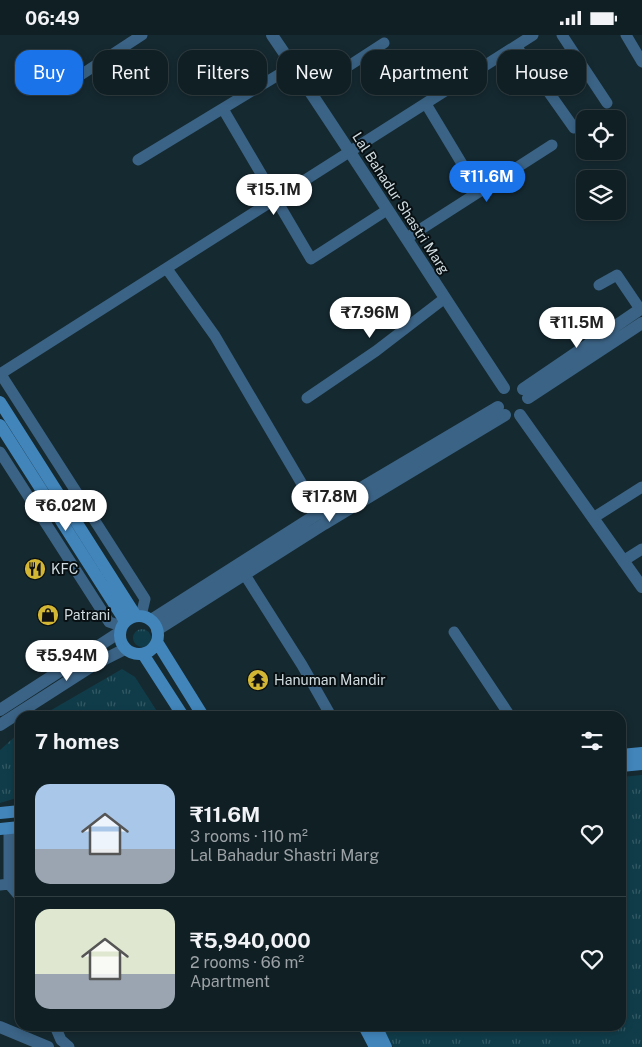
<!DOCTYPE html>
<html lang="en">
<head>
<meta charset="utf-8">
<style>
	body { margin:0; font-family:"Public Sans",sans-serif; background:#19272c; color:#f1f3f6; height:100vh; display:flex; flex-direction:column; font-size:19px; white-space:nowrap }
	* { box-sizing:border-box; margin:0 }
	p { font-size:16px; color:#9ca2a6 }
	.icon { flex:none; width:28px; height:28px; fill:none; stroke:currentColor; stroke-width:2; stroke-linecap:round; stroke-linejoin:round }
	.map { position:relative; flex:1; overflow:hidden }
	.side { position:absolute; left:15px; top:676px; width:611px; height:320px; display:flex; flex-direction:column; background:#101f24; border-radius:15px; box-shadow:0 2px 8px #0003,0 0 0 1px #303d41 }
	.side>* { flex:none }
	.hud { position:absolute; left:15px; top:15px; width:612px; height:45px; display:flex; gap:10px }
	.controls { position:absolute; left:576px; top:75px; display:grid; gap:10px }
	.controls a { display:grid; place-items:center; width:50px; height:50px; border-radius:10px; background:#101f24; box-shadow:0 2px 8px #0003,0 0 0 1px #303d41; font-size:25px }
	.price { position:absolute; translate:-50% -42px; padding:0 11px; border-radius:18px; background:#fff; color:#222; font-size:16px; line-height:32px; filter:drop-shadow(0 1px 2px #0008) }
	.price::after { content:''; position:absolute; left:50%; top:30px; width:15px; height:11px; margin-left:-8px; background:inherit; clip-path:polygon(0 0,100% 0,50% 100%) }
	.price.current { background:#1a73e8; color:#fff }
	ul { padding:0; list-style:none }
	li { display:flex; align-items:center; gap:15px; height:125px; padding:0 20px }
	li+li { border-top:1px solid #303d41 }
	li span { display:grid; place-items:center; flex:none; width:140px; height:100px; border-radius:15px; color:#555 }
	li>.icon { margin-inline-start:auto }
	span .icon { width:60px; height:60px; fill:#fffc; stroke-width:1 }
	li b { font-size:21px }
	h2 { display:flex; justify-content:space-between; align-items:center; height:60px; padding:0 20px; font-size:21px }
	.tag { padding:0 18px; border-radius:15px; background:#101f24; box-shadow:0 2px 8px #0003,0 0 0 1px #303d41; font-size:18px; line-height:45px }
	.tag.current { background:#1a73e8; color:#fff }
	.status { display:flex; justify-content:space-between; align-items:center; height:35px; padding:0 25px; background:#101f24; direction:ltr }
	.status svg { height:14px; fill:currentColor }
	.map>svg:first-child { display:block }
	.park { fill:url(#park-tufts) }
	.lines { fill:none; stroke-linecap:round; stroke-linejoin:round }
	.minor { stroke:#3b6385; stroke-width:11 }
	.tertiary { stroke:#3b6385; stroke-width:12 }
	.secondary { stroke:#4185bb; stroke-width:12 }
	.labels { text-anchor:middle; stroke-width:4; stroke-linejoin:round; paint-order:stroke }
	.street-label { font-size:14px; fill:#d0dce0; stroke:#081013 }
	.poi-label { font-size:14px; fill:#d0dce0; stroke:#081013; text-anchor:start }
</style>
</head>
<body>
<div class="status"><b>06:49</b><svg viewBox="0 0 49 12"><path d="M0 12V9h3v3zM5 12V6h3v6zM10 12V3h3v9zM15 12V0h3v12zM26 1h20v11H26zM47 4h2v5h-2z"/></svg></div>
<div class="map">
<svg width="642" height="1012" viewBox="0 0 642 1012">
	<defs>
		<pattern id="park-tufts" width="24" height="20" patternUnits="userSpaceOnUse" patternTransform="scale(1.25)"><rect width="24" height="20" fill="#103c49"/><path d="M3 7l-1-3M5 7V3M7 7l1-3M15 17l-1-3M17 17v-4M19 17l1-3" fill="none" stroke="#325863"/></pattern>
	</defs>
	<rect width="100%" height="100%" fill="#152930"/>
	<path class="park" d="M133 603a9 9 0 1 1 18 0a9 9 0 1 1-18 0Z
		M 122,634 L 135,642 L 160,681 L 41,681 Z
		M 20,697 L 20,762 L 0,768 L 0,715 Z
		M 642,740 L 642,1012 L 393,1012 L 382,991 L 621,991 L 621,742 Z"/>
	<g class="lines">
		<path class="minor" d="M 562,0 L 607,68
			M 626,0 L 642,27
			M 516,11 L 574,93
			M 73,45 L 142,0
			M 310,56 L 384,8
			M 426,69 L 479,157
			M 223,74 L 311,224 L 387,175
			M 138,125 L 293,31
			M 407,203 L 552,110
			M 167,234 L 215,301 L 319,478
			M 599,250 L 617,240 L 640,274
			M 0,338 L 145,564 L 141,581
			M 0,339 L 533,0
			M 307,363 L 376,316 L 445,263
			M 0,417 L 109,587 L 121,591
			M 593,483 L 642,452
			M 623,526 L 642,514
			M 245,540 L 302,630 L 331,681
			M 454,597 L 510,681
			M 9,849 L 20,862
			M 0,850 L 9,849 L 9,793
			M 55,991 L 61,1005 L 69,1012"/>
		<path class="tertiary" d="M 272,0 C 351,116 426,235 504,353
			M 523,354 L 642,273
			M 528,363 L 642,288
			M 520,380 L 642,552
			M 151,585 L 319,478 L 498,372
			M 157,595 L 324,489 L 505,380
			M 0,675 L 120,597
			M 0,690 L 95,629 L 125,614
			M 0,992 L 48,1012"/>
		<path class="secondary" d="M 0,367 L 136,581
			M 0,390 L 125,586
			M120 600a19 19 0 1 1 38 0a19 19 0 1 1-38 0Z
			M 157,607 L 203,681
			M 143,619 L 183,681
			M 621,720 L 642,718
			M 621,731 L 642,729
			M 0,778 L 20,776
			M 0,794 L 20,792
			M 364,991 L 375,1012
			M 376,991 L 386,1012"/>
	</g>
	<defs>
		<g id="restaurant-disc" transform="scale(1.125)"><circle r="9.5" fill="#d4b635" stroke="#081013"/><path d="M-5-6h1v4h1v-4h1v4h1v-4h1v5L-1.5 .5V6h-2V.5L-5-1ZM5-6V6H3V1.5H1.5Q1.5-4 5-6Z" fill="#111"/></g>
		<g id="shop-disc" transform="scale(1.125)"><circle r="9.5" fill="#d4b635" stroke="#081013"/><path d="M-5-2.5h2.3a2.7 3.5 0 0 1 5.4 0H5L5.5 6h-11ZM-1.5-2.5h3a1.5 2.3 0 0 0-3 0Z" fill="#111"/></g>
		<g id="temple-disc" transform="scale(1.125)"><circle r="9.5" fill="#d4b635" stroke="#081013"/><path d="M0-6L5-2H3V0L6.5 2.5H4V6H1.5V3h-3V6H-4V2.5H-6.5L-3 0V-2H-5Z" fill="#111"/></g>
	</defs>
	<g fill-rule="evenodd">
		<use href="#restaurant-disc" x="35" y="534"/>
		<use href="#shop-disc" x="48" y="580"/>
		<use href="#temple-disc" x="258" y="645"/>
	</g>
	<g class="labels">
		<g class="street-label">
			<text transform="translate(401 168) rotate(57)" y="5">Lal Bahadur Shastri Marg</text>
		</g>
		<g class="poi-label">
			<text x="51" y="539">KFC</text>
			<text x="64" y="585">Patrani</text>
			<text x="274" y="650">Hanuman Mandir</text>
		</g>
	</g>
</svg>
<div class="controls">
<a><svg class="icon" aria-label="locate" viewBox="0 0 24 24"><circle cx="12" cy="12" r="6"/><path d="M12 2v4M12 18v4M2 12h4M18 12h4"/></svg></a>
<a><svg class="icon" aria-label="layers" viewBox="0 0 24 24"><path d="M12 4l9 5-9 5-9-5zM3 14l9 5 9-5"/></svg></a>
</div>
<b class="price current" style="left:487px;top:168px">₹11.6M</b>
<b class="price" style="left:274px;top:181px">₹15.1M</b>
<b class="price" style="left:370px;top:304px">₹7.96M</b>
<b class="price" style="left:577px;top:314px">₹11.5M</b>
<b class="price" style="left:330px;top:488px">₹17.8M</b>
<b class="price" style="left:66px;top:497px">₹6.02M</b>
<b class="price" style="left:67px;top:647px">₹5.94M</b>
<div class="hud">
<a class="tag current">Buy</a>
<a class="tag">Rent</a>
<a class="tag">Filters</a>
<a class="tag">New</a>
<a class="tag">Apartment</a>
<a class="tag">House</a>
</div>
<section class="side">
<h2>7 homes<svg class="icon" aria-label="filters" viewBox="0 0 24 24"><path d="M4 7h16M4 17h16"/><circle cx="9" cy="7" r="2"/><circle cx="15" cy="17" r="2"/></svg></h2>
<ul>
<li><span style="background:linear-gradient(#a9c7e8 65%,#9aa5b1 0)"><svg class="icon" aria-label="home" viewBox="0 0 24 24"><path d="M3 11l9-7 9 7M6 9v11h12V9"/></svg></span><div><b>₹11.6M</b><p>3 rooms · 110 m²</p><p>Lal Bahadur Shastri Marg</p></div><svg class="icon" aria-label="heart" viewBox="0 0 24 24"><path d="M12 20l-8-8c-3-5 5-10 8-4 3-6 11-1 8 4z"/></svg></li>
<li><span style="background:linear-gradient(#dfe7d0 65%,#9aa5b1 0)"><svg class="icon" aria-label="home" viewBox="0 0 24 24"><path d="M3 11l9-7 9 7M6 9v11h12V9"/></svg></span><div><b>₹5,940,000</b><p>2 rooms · 66 m²</p><p>Apartment</p></div><svg class="icon" aria-label="heart" viewBox="0 0 24 24"><path d="M12 20l-8-8c-3-5 5-10 8-4 3-6 11-1 8 4z"/></svg></li>
</ul>
</section>
</div>
</body>
</html>
